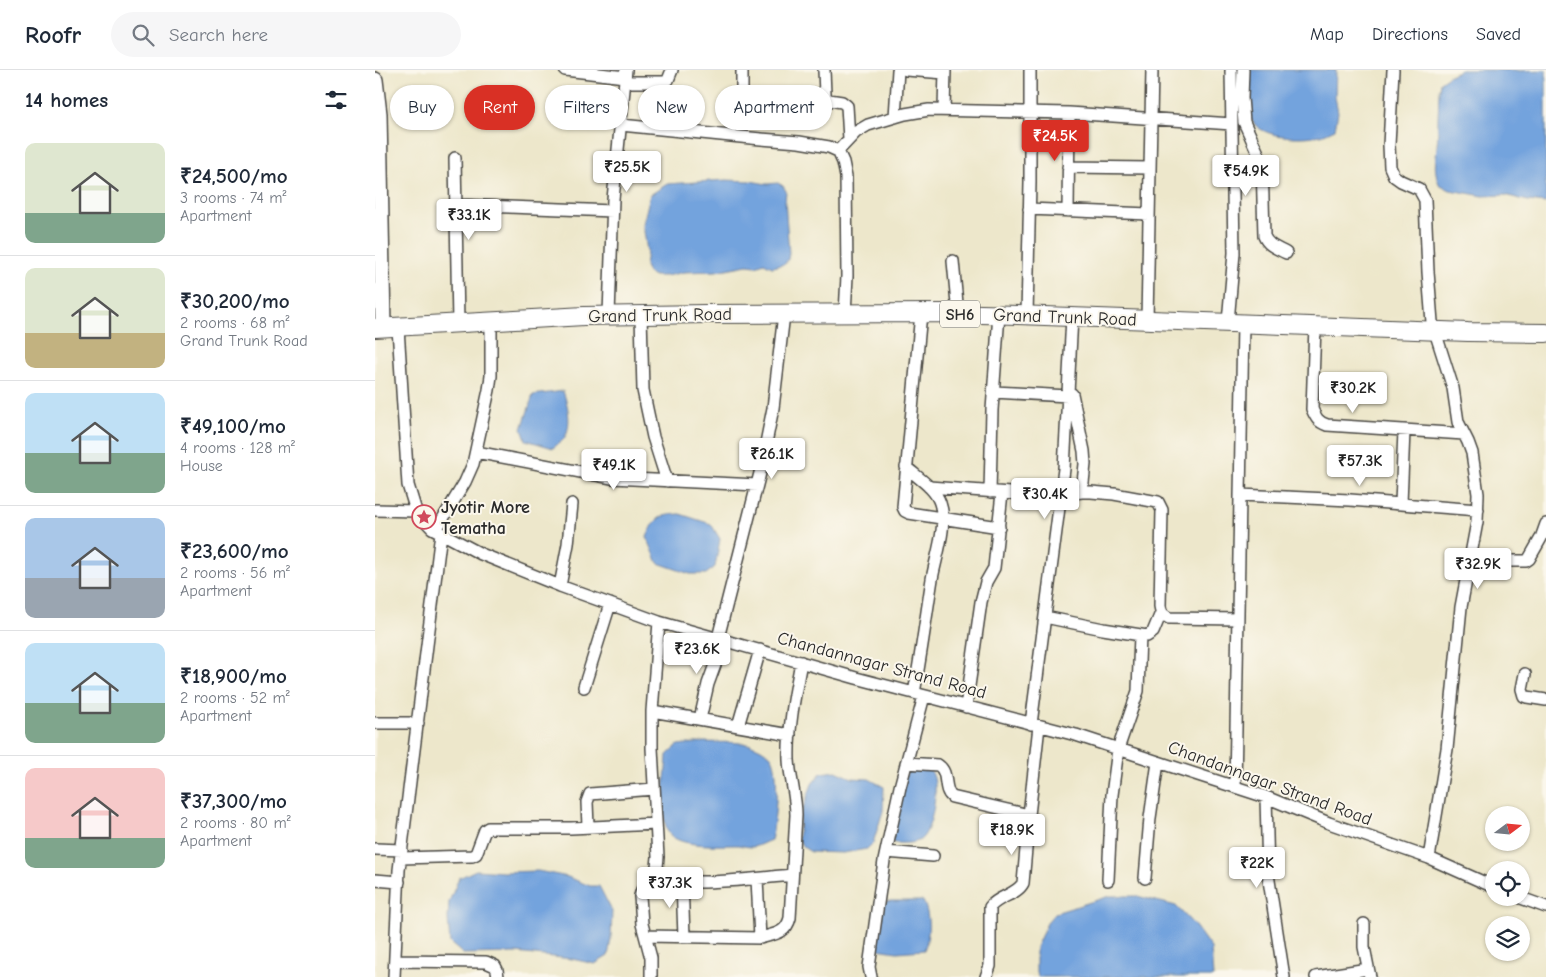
<!DOCTYPE html>
<html lang="en">
<head>
<meta charset="utf-8">
<style>
	body { margin:0; font-family:"Comic Neue",sans-serif; background:#f6f6f7; color:#1f2937; height:100vh; display:flex; flex-direction:column; font-size:19px; white-space:nowrap }
	* { box-sizing:border-box; margin:0 }
	p { font-size:16px; color:#747a83 }
	.icon { flex:none; width:28px; height:28px; fill:none; stroke:currentColor; stroke-width:2; stroke-linecap:round; stroke-linejoin:round }
	.map { position:relative; flex:1; overflow:hidden }
	.details { display:flex; flex-direction:column; background:#fff; width:375px }
	.details>* { flex:none }
	.guide { position:absolute; left:15px; top:15px; width:475px; height:45px; display:flex; gap:10px }
	.needle { width:32px; rotate:74deg }
	.buttons { position:absolute; left:1110px; top:736px; display:grid; gap:10px }
	.buttons a { display:grid; place-items:center; width:45px; height:45px; border-radius:50%; background:#fff; box-shadow:0 1px 4px #0004; font-size:25px }
	.price { position:absolute; translate:-50% -42px; padding:0 11px; border-radius:5px; background:#fff; color:#222; font-size:16px; line-height:32px; filter:drop-shadow(0 1px 2px #0008) }
	.price::after { content:''; position:absolute; left:50%; top:30px; width:15px; height:11px; margin-left:-8px; background:inherit; clip-path:polygon(0 0,100% 0,50% 100%) }
	.price.current { background:#d93025; color:#fff }
	ul { padding:0; list-style:none }
	li { display:flex; align-items:center; gap:15px; height:125px; padding:0 25px }
	li+li { border-top:1px solid #e0e1e3 }
	li span { display:grid; place-items:center; flex:none; width:140px; height:100px; border-radius:10px; color:#555 }
	li>.icon { margin-inline-start:auto }
	span .icon { width:60px; height:60px; fill:#fffc; stroke-width:1 }
	li b { font-size:21px }
	h2 { display:flex; justify-content:space-between; align-items:center; height:60px; padding:0 25px; font-size:21px }
	.tag { padding:0 18px; border-radius:22px; background:#fff; box-shadow:0 1px 4px #0004; font-size:18px; line-height:45px }
	.tag.current { background:#d93025; color:#fff }
	header { display:flex; align-items:center; gap:30px; box-sizing:border-box; height:70px; padding:0 25px; background:#fff; border-bottom:1px solid #e0e1e3 }
	header strong { font-size:24px }
	nav { display:flex; gap:28px; margin-inline-start:auto; font-size:18px }
	.search { width:350px; height:45px; background:#f6f6f7; display:flex; align-items:center; gap:12px; box-sizing:border-box; padding:0 18px; border-radius:28px; color:#747a83; font-size:19px }
	main { display:flex; flex:1; min-height:0 }
	.map>svg:first-child { display:block }
	.water { fill:#73a3dd; stroke:#4f6784 }
	.lines { fill:none; stroke-linecap:round; stroke-linejoin:round }
	.street-casing { stroke:#484743; stroke-width:14 }
	.secondary-casing { stroke:#484743; stroke-width:18 }
	.primary-casing { stroke:#484743; stroke-width:20 }
	.street { stroke:#fff; stroke-width:11 }
	.secondary { stroke:#fff; stroke-width:15 }
	.primary { stroke:#fff; stroke-width:18 }
	.labels { text-anchor:middle; stroke-width:4; stroke-linejoin:round; paint-order:stroke }
	.shield { fill:#fbf7ec; stroke:#696865; stroke-width:1 }
	.shield-label { font-size:16px; font-weight:bold; fill:#2b2b2b }
	.street-label { font-size:18px; fill:#2b2b2b; stroke:#fbf7ec }
	.poi-label { font-size:18px; font-weight:bold; fill:#2b2b2b; stroke:#fbf7ec; text-anchor:start }
</style>
</head>
<body>
<header>
<strong>Roofr</strong>
<div class="search"><svg class="icon" aria-label="search" viewBox="0 0 24 24"><circle cx="10" cy="10" r="6"/><path d="M15 15l6 6"/></svg>Search here</div>
<nav><a>Map</a><a>Directions</a><a>Saved</a></nav>
</header>
<main>
<section class="details">
<h2>14 homes<svg class="icon" aria-label="filters" viewBox="0 0 24 24"><path d="M4 7h16M4 17h16"/><circle cx="9" cy="7" r="2"/><circle cx="15" cy="17" r="2"/></svg></h2>
<ul>
<li><span style="background:linear-gradient(#dfe7d0 70%,#7fa58c 0)"><svg class="icon" aria-label="home" viewBox="0 0 24 24"><path d="M3 11l9-7 9 7M6 9v11h12V9"/></svg></span><div><b>₹24,500/mo</b><p>3 rooms · 74 m²</p><p>Apartment</p></div></li>
<li><span style="background:linear-gradient(#dfe7d0 65%,#c2b280 0)"><svg class="icon" aria-label="home" viewBox="0 0 24 24"><path d="M3 11l9-7 9 7M6 9v11h12V9"/></svg></span><div><b>₹30,200/mo</b><p>2 rooms · 68 m²</p><p>Grand Trunk Road</p></div></li>
<li><span style="background:linear-gradient(#bfe0f5 60%,#7fa58c 0)"><svg class="icon" aria-label="home" viewBox="0 0 24 24"><path d="M3 11l9-7 9 7M6 9v11h12V9"/></svg></span><div><b>₹49,100/mo</b><p>4 rooms · 128 m²</p><p>House</p></div></li>
<li><span style="background:linear-gradient(#a9c7e8 60%,#9aa5b1 0)"><svg class="icon" aria-label="home" viewBox="0 0 24 24"><path d="M3 11l9-7 9 7M6 9v11h12V9"/></svg></span><div><b>₹23,600/mo</b><p>2 rooms · 56 m²</p><p>Apartment</p></div></li>
<li><span style="background:linear-gradient(#bfe0f5 60%,#7fa58c 0)"><svg class="icon" aria-label="home" viewBox="0 0 24 24"><path d="M3 11l9-7 9 7M6 9v11h12V9"/></svg></span><div><b>₹18,900/mo</b><p>2 rooms · 52 m²</p><p>Apartment</p></div></li>
<li><span style="background:linear-gradient(#f6c9c9 70%,#7fa58c 0)"><svg class="icon" aria-label="home" viewBox="0 0 24 24"><path d="M3 11l9-7 9 7M6 9v11h12V9"/></svg></span><div><b>₹37,300/mo</b><p>2 rooms · 80 m²</p><p>Apartment</p></div></li>
</ul>
</section>
<div class="map">
<svg width="1171" height="907" viewBox="0 0 1171 907">
	<rect width="100%" height="100%" fill="#fbf7ec"/>
	<filter id="ink" filterUnits="userSpaceOnUse"><feTurbulence type="fractalNoise" baseFrequency=".02" numOctaves="2"/><feDisplacementMap in="SourceGraphic" scale="10" xChannelSelector="R" yChannelSelector="G"/><feConvolveMatrix kernelMatrix="1 2 1 2 8 2 1 2 1" color-interpolation-filters="sRGB"/></filter>
	<filter id="wash" filterUnits="userSpaceOnUse"><feTurbulence type="fractalNoise" baseFrequency=".0096" numOctaves="4" result="noise"/><feDisplacementMap in="SourceGraphic" scale="20" xChannelSelector="R" yChannelSelector="G"/><feGaussianBlur stdDeviation="1.12" result="paint"/><feColorMatrix in="noise" values="0 0 0 0 0 0 0 0 0 0 0 0 0 0 0 0 0 1.4 0 .05"/><feComposite in="paint" operator="in"/></filter>
	<g filter="url(#wash)">
		<rect width="100%" height="100%" fill="#ede7cb"/>
		<path class="water" d="M 873,0 L 961,0 L 960,27 L 963,42 L 960,59 C 955,61 950,64 946,65 C 926,69 883,69 875,47 C 870,33 872,14 873,0 Z
			M 1086,0 L 1139,0 L 1145,1 L 1171,0 L 1171,133 L 1153,131 L 1130,125 L 1108,126 L 1075,120 L 1064,114 C 1058,97 1061,92 1062,76 C 1063,66 1063,57 1063,48 C 1064,35 1063,25 1065,12 L 1075,5 Z
			M 351,110 L 375,111 L 392,114 L 403,113 L 408,116 L 411,121 L 410,131 L 414,183 L 413,189 L 410,194 L 397,197 L 389,193 L 381,196 L 372,195 L 341,201 L 309,202 L 291,206 L 279,206 L 273,203 L 270,196 L 272,181 L 268,154 L 275,125 L 292,114 Z
			M 188,321 C 193,335 198,357 188,370 C 185,373 181,375 178,378 L 151,370 L 147,359 L 158,325 Z
			M 305,444 L 336,454 L 345,469 L 340,497 L 331,504 L 315,504 L 283,493 L 272,467 C 281,448 283,445 305,444 Z
			M 329,672 C 347,673 371,670 386,679 C 389,681 394,684 396,686 C 406,698 400,755 396,770 C 390,772 384,776 378,777 C 373,777 368,776 363,775 C 346,775 302,778 293,762 C 285,747 291,703 292,685 L 303,675 Z
			M 550,696 C 553,699 557,701 558,705 C 564,718 557,766 543,771 C 536,774 526,773 519,773 L 516,771 L 533,697 Z
			M 461,701 L 477,708 L 494,709 L 509,717 L 508,741 L 498,773 L 492,779 L 468,783 L 436,782 L 428,777 L 423,769 L 425,746 L 437,714 L 446,703 Z
			M 101,800 L 128,802 L 163,801 L 193,807 L 215,816 L 224,816 L 237,841 L 236,869 L 233,886 L 220,894 L 197,889 L 141,883 L 88,884 L 75,873 L 73,849 L 74,832 L 84,808 Z
			M 735,826 L 762,826 L 801,836 L 820,856 L 836,878 L 838,907 L 663,907 L 661,902 L 661,877 L 673,851 L 680,843 Z
			M 515,831 L 548,831 C 555,844 555,866 549,880 L 522,882 L 502,879 L 507,833 Z"/>
	</g>
	<g filter="url(#ink)">
		<g class="lines">
			<g class="street-casing">
				<path id="street" d="M 190,0 L 250,7
					M 449,0 L 450,24 L 451,28 L 454,30 L 467,32 L 472,36 L 474,69
					M 531,0 L 570,3
					M 868,0 L 867,28 L 869,52 L 887,92 L 889,166 C 893,176 902,178 911,183
					M 1018,0 L 1014,75 L 1015,97 L 1019,106 L 1026,111 L 1044,119 L 1050,130 L 1053,202 L 1057,252 L 1078,318 L 1083,352 L 1093,372 L 1097,383 L 1103,424 L 1102,452 L 1086,537 L 1072,679 L 1054,788
					M 250,12 L 290,12 L 293,10 L 297,0
					M 367,24 L 367,0
					M 569,40 L 570,0
					M 520,47 L 523,0
					M 246,55 L 386,69 L 424,72 L 454,77 L 463,81 L 468,92 L 471,107 L 472,206 L 470,244
					M 463,81 L 481,62 L 493,55 L 530,44 L 554,40 L 694,43 L 857,54
					M 80,88 L 83,254
					M 693,97 L 775,98
					M 80,135 L 238,141
					M 654,139 L 774,144
					M 693,141 L 694,43
					M 578,191 L 583,244
					M 546,243 L 528,437 L 530,441 L 534,443 L 624,457
					M 234,245 L 238,129 L 251,0
					M 266,245 L 268,320 L 278,367 L 292,411
					M 652,245 L 655,113 L 655,0
					M 772,250 L 777,0
					M 853,252 L 859,183 L 856,0
					M 940,256 L 937,339 C 941,348 943,352 952,355 L 1089,364
					M 23,258 L 33,415 L 41,441 L 57,458 L 106,484 L 185,516 L 284,552 L 481,608 L 701,665 L 783,692 L 891,727 L 954,753 L 1054,788 L 1119,817
					M 619,322 L 693,326
					M 697,324 L 709,381 L 710,394 L 707,422
					M 101,382 L 237,408 L 382,415
					M 531,397 C 543,408 560,418 565,433 C 573,455 561,486 557,509 C 551,547 546,585 539,623
					M 554,417 L 675,426 L 707,422 L 716,422 L 739,424 L 783,432 L 787,440 L 785,536 C 786,543 788,545 794,548 L 863,549
					M 615,422 L 617,340 L 624,244
					M 865,425 L 975,430 L 1103,440
					M 1026,433 L 1029,361
					M 0,440 L 41,441
					M 61,460 L 90,412 L 98,394 L 114,320 L 116,306 L 116,251
					M 1095,491 L 1151,491 L 1154,489 L 1166,468 L 1171,454
					M 185,516 L 193,474 L 197,434
					M 670,547 L 728,559 L 772,566 L 778,562 L 786,543
					M 343,568 L 385,403 L 398,338 L 409,244
					M 1150,604 L 1147,619 L 1149,626 L 1152,627 L 1171,630
					M 209,617 L 235,534
					M 591,637 L 606,532 L 611,512 L 619,498 L 627,423
					M 277,641 L 415,665
					M 325,649 L 333,614 L 349,570
					M 0,653 L 43,653
					M 656,654 L 689,399 L 697,247
					M 363,656 L 385,580
					M 531,693 L 563,695 C 575,703 567,719 577,727 L 654,745
					M 860,717 L 868,253
					M 891,727 L 893,804 L 909,907
					M 213,757 L 212,732 L 215,724 L 279,719
					M 0,779 L 27,780
					M 511,782 L 558,786
					M 26,788 L 97,786 L 101,784 L 110,760 L 113,758 L 196,758 L 281,754
					M 277,806 C 290,808 303,811 316,812 C 349,813 384,808 417,805
					M 770,808 L 775,748 L 783,692
					M 382,809 L 385,868
					M 0,810 L 24,812
					M 733,810 L 737,725 L 743,679 L 763,621 L 765,565
					M 307,811 L 309,867
					M 1146,828 L 1171,837
					M 989,854 L 989,877 L 995,907
					M 271,866 L 385,868 C 399,864 411,864 415,848 L 421,745 C 421,726 415,708 414,690 C 413,657 420,624 426,592
					M 20,891 L 111,892 L 120,896 L 122,900 L 123,907
					M 19,907 L 24,800 L 66,463
					M 276,907 L 276,888 L 267,854 L 265,826 L 267,820 L 282,797 L 283,787 L 277,678 L 277,641 L 284,552
					M 496,907 L 494,897 L 509,791 L 525,717 L 549,626
					M 611,907 L 615,896 L 615,837 C 623,826 642,825 648,813 L 654,745 L 664,656
					M 941,907 L 993,899"/>
			</g>
			<g class="secondary-casing">
				<path id="secondary" d="M 0,10 L 4,44 L 8,258"/>
			</g>
			<g class="primary-casing">
				<path id="primary" d="M 0,258 L 209,246 L 330,244 L 570,243 L 643,245 L 1093,262 L 1171,263"/>
			</g>
			<use href="#street" class="street"/>
			<use href="#secondary" class="secondary"/>
			<use href="#primary" class="primary"/>
		</g>
	</g>
	<defs>
		<g id="sight-ring" transform="scale(1.25)"><circle r="9.5" fill="#fbf7ec" stroke="#d1495b" stroke-width="1.5"/><path d="M0-6L1.8-2.2L6-1.7L2.9 1.2L3.7 5.4L0 3.3L-3.7 5.4L-2.9 1.2L-6-1.7L-1.8-2.2Z" fill="#d1495b"/></g>
	</defs>
	<g fill-rule="evenodd">
		<use href="#sight-ring" x="49" y="447"/>
	</g>
	<g class="labels">
		<rect class="shield" x="565" y="230.5" width="40" height="27" rx="4"/>
		<g class="shield-label">
			<text x="585" y="250">SH6</text>
		</g>
		<g class="street-label">
			<text transform="translate(285 245) rotate(-1)" y="6">Grand Trunk Road</text>
			<text transform="translate(690 247) rotate(2)" y="6">Grand Trunk Road</text>
			<text transform="translate(507 595) rotate(15)" y="6">Chandannagar Strand Road</text>
			<text transform="translate(895 713) rotate(20)" y="6">Chandannagar Strand Road</text>
		</g>
		<g class="poi-label">
			<text x="66" y="443">Jyotir More<tspan x="66" dy="21">Tematha</tspan></text>
		</g>
	</g>
</svg>
<div class="buttons">
<a><svg class="needle" viewBox="-14 -14 28 28"><path d="M0-13l5 13h-10z" fill="#e53935"/><path d="M0 13l5-13h-10z" fill="#747a83"/></svg></a>
<a><svg class="icon" aria-label="locate" viewBox="0 0 24 24"><circle cx="12" cy="12" r="6"/><path d="M12 2v4M12 18v4M2 12h4M18 12h4"/></svg></a>
<a><svg class="icon" aria-label="layers" viewBox="0 0 24 24"><path d="M12 4l9 5-9 5-9-5zM3 14l9 5 9-5"/></svg></a>
</div>
<b class="price current" style="left:680px;top:92px">₹24.5K</b>
<b class="price" style="left:252px;top:123px">₹25.5K</b>
<b class="price" style="left:871px;top:127px">₹54.9K</b>
<b class="price" style="left:94px;top:171px">₹33.1K</b>
<b class="price" style="left:978px;top:344px">₹30.2K</b>
<b class="price" style="left:397px;top:410px">₹26.1K</b>
<b class="price" style="left:985px;top:417px">₹57.3K</b>
<b class="price" style="left:239px;top:421px">₹49.1K</b>
<b class="price" style="left:670px;top:450px">₹30.4K</b>
<b class="price" style="left:1103px;top:520px">₹32.9K</b>
<b class="price" style="left:322px;top:605px">₹23.6K</b>
<b class="price" style="left:637px;top:786px">₹18.9K</b>
<b class="price" style="left:882px;top:819px">₹22K</b>
<b class="price" style="left:295px;top:839px">₹37.3K</b>
<div class="guide">
<a class="tag">Buy</a>
<a class="tag current">Rent</a>
<a class="tag">Filters</a>
<a class="tag">New</a>
<a class="tag">Apartment</a>
</div>
</div>
</main>
</body>
</html>
